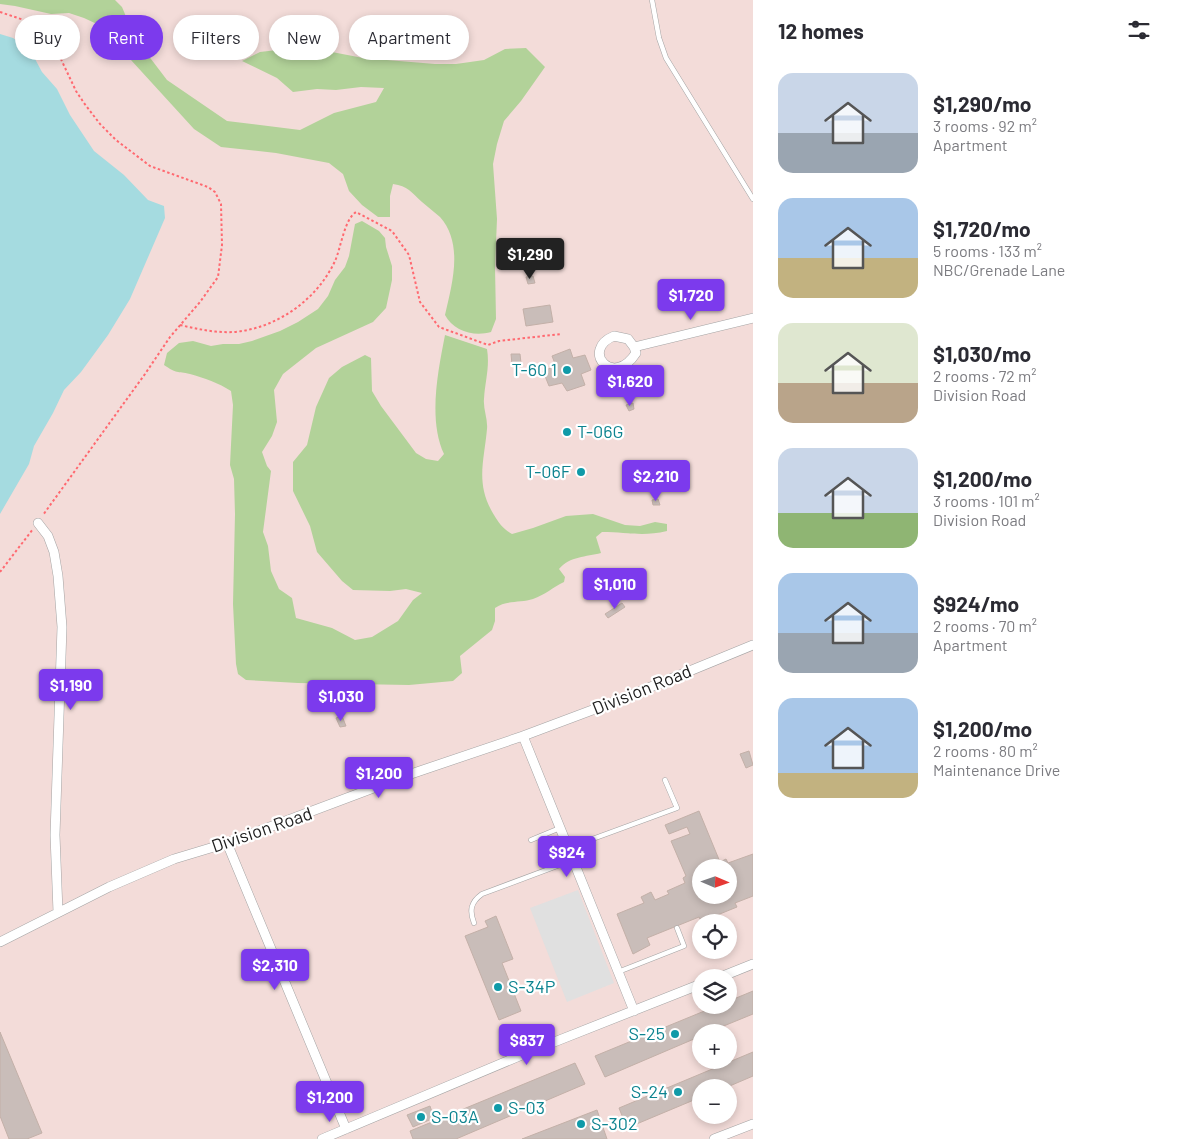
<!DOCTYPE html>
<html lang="en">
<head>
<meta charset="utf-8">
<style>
	body { margin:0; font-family:Barlow,sans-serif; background:#f2f2f3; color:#2b2b33; height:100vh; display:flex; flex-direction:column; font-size:19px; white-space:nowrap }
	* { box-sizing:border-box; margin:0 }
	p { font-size:16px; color:#7c7c81 }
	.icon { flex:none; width:28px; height:28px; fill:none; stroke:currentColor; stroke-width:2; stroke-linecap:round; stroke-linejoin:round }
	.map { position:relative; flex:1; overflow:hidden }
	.sheet { display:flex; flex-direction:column; background:#fff; width:425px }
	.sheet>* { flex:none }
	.banner { position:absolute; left:15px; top:15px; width:475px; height:45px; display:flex; gap:10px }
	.needle { width:32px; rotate:92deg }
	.controls { position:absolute; left:692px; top:859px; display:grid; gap:10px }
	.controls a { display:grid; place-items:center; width:45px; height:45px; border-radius:50%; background:#fff; box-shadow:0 2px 8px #0003; font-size:25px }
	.price { position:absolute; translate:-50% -42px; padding:0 11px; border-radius:5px; background:#7c3aed; color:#fff; font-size:16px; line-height:32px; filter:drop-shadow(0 1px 2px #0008) }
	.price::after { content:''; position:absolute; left:50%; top:30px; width:15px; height:11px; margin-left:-8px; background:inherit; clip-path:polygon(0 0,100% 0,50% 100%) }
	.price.on { background:#222; color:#fff }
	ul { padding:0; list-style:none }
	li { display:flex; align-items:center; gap:15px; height:125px; padding:0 25px }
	li span { display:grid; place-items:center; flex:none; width:140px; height:100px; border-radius:15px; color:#555 }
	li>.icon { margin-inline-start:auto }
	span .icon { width:60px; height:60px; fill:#fffc; stroke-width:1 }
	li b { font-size:21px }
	h2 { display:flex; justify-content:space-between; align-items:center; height:60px; padding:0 25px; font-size:21px }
	.chip { padding:0 18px; border-radius:22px; background:#fff; box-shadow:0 2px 8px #0003; font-size:18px; line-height:45px }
	.chip.on { background:#7c3aed; color:#fff }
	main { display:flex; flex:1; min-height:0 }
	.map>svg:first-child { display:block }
	.military { fill:#f3dcd9; fill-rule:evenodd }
	.forest { fill:#b2d299 }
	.parking { fill:#e0e0e0 }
	.water { fill:#a5dbe0 }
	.building { fill:#c9bdb9; stroke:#c3b0a8; fill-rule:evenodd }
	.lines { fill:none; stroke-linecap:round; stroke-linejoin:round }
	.service-casing { stroke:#a4a4a4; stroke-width:5.5 }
	.minor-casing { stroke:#a4a4a4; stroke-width:10 }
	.path { stroke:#ff6970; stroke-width:2; stroke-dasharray:2.5 2.5; stroke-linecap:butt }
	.service { stroke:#fff; stroke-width:4.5 }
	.minor { stroke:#fff; stroke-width:9 }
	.culture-dot { fill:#0f9aa8; stroke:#fff; stroke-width:2 }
	.labels { text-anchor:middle; stroke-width:4.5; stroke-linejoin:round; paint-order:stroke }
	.culture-label { font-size:18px; fill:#0d838f; stroke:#fff; text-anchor:start }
	.street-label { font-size:18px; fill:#202020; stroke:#fff }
</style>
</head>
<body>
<main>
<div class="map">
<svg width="753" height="1139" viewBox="0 0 753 1139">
	<rect width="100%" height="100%" fill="#f1ece6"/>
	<path class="military" d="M 0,0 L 753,0 L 753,1139 L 0,1139 ZM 701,868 L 729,868 L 729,895 L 701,895 ZM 701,922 L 729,922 L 729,950 L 701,950 ZM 701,978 L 729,978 L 729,1005 L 701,1005 ZM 701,1032 L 729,1032 L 729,1060 L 701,1060 ZM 701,1088 L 729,1088 L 729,1115 L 701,1115 Z"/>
	<path class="forest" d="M 0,0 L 115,0 L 122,7 L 135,38 L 167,80 L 227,121 L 300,130 L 334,113 L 376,102 L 384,88 L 361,87 L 336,90 L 317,89 L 293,92 L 277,78 L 242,61 L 260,52 L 277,50 L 332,52 L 363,58 L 435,64 L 456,64 L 484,60 L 505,49 L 526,48 L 545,67 L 521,101 L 504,121 L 497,144 L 493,164 L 497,219 L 495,267 L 496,319 L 491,332 C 474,337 453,331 445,315 C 452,284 464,244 440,217 C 434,212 428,207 422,202 C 411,192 408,186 393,184 L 390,196 L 390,217 L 378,217 L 362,205 L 349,191 L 343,174 L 329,163 L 276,153 L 221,147 L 194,129 L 99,25 L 84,18 L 69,13 L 51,14 L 15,6 L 0,4 Z
		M 362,221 L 379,231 L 385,238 L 386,247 L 392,266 L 392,280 L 386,308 L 373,322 L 316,348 L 283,374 L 274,390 L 277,422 L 272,436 L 262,452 L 267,466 L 271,471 L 263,532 L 268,546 L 271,571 L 279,589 L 292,598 L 296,618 L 332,628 L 355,640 L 372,637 L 398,621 L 413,600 L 422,593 L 406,589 L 390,591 L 353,590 L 342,581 L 317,552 L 310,526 L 293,491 L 293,462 L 307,445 L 316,407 L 329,378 L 342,367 L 365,355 L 371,358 L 372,391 L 381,406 L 416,453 L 426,459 L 438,461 L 444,454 C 428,420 438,371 445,335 L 487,349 C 490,367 485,381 484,399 C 483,409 488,419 487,429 C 484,462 475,484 494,515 C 499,523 503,529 512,534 L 533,528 L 566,516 L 593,514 L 625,525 L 640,526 L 655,522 L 667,524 L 667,531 C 642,537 627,532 602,532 L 596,537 L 601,553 C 586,557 570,556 559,569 L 565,577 L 564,582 C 553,587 545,595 533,599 C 521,603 506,600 495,608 L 495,621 L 492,630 L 460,656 L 462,673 L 453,681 L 409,685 L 298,683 L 246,680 L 238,674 L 236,664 L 233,604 L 235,514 L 234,479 L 230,465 L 233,405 L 231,391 C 219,383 204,378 190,374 C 177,371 177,374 164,365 L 167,353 L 179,343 L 193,341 L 211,346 L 223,344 L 239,344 L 252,341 L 280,331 L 298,322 L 318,309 L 328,296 L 335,280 L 345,267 L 349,256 L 355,224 Z"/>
	<path class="parking" d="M 578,890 L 614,983 L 567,1002 L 530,908 Z"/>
	<path class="water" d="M 0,34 L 13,38 L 26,47 L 34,57 L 42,72 L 57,89 L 70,115 L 94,151 L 124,175 L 148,200 L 164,206 L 165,218 L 130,299 L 108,335 L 81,372 L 64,390 L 53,413 L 34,446 L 29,464 L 0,514 Z"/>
	<path class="building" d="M 533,276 L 535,283 L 528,284 L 526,277 Z
		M 550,305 L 553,322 L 526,326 L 523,309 Z
		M 570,349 L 573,358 L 585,355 L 591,370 L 581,374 L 585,385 L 567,391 L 562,383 L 549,386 L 543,371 L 556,366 L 552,356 Z
		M 511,354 L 520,354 L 521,363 L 512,364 Z
		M 633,403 L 634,409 L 629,411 L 626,405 Z
		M 569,428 L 572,434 L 565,436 L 562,430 Z
		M 658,499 L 660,505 L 653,505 L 652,500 Z
		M 622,603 L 625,607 L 608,618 L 605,614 Z
		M 342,716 L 346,726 L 340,727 L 336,718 Z
		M 749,751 L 753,765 L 746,768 L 740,754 Z
		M 699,811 L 720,862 L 726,859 L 728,863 L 753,854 L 753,896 L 735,903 L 737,907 L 710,918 L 709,915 L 700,919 L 699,917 L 647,938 L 650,945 L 633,954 L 617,914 L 644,903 L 641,897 L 651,892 L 655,900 L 669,894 L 667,891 L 685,883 L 683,878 L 686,876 L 671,841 L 690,834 L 687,827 L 669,834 L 665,825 ZM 701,868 L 729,868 L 729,895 L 701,895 Z
		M 496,916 L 513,959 L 502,963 L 521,1011 L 499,1020 L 465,936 L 488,927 L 485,921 Z
		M 753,991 L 753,1014 L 709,1032 L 701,1032 L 701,1036 L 605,1077 L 595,1056 L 719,1005 L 729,1005 L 729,1001 Z
		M 0,1032 L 42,1133 L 27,1139 L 9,1139 L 0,1116 Z
		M 753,1052 L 753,1076 L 725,1088 L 701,1088 L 701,1097 L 627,1128 L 619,1108 Z
		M 575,1063 L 585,1084 L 456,1139 L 413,1139 L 410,1131 Z
		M 430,1106 L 434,1118 L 413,1127 L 407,1115 Z
		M 597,1110 L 607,1139 L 522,1139 Z"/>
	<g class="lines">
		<g class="service-casing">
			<path id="service" d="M 652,0 L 659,38 L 666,58 L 753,199
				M 531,840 L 560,828
				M 568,848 L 677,808 L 665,780
				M 474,923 C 469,910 471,902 482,894 L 573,860
				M 618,972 L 684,946 L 677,928"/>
		</g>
		<g class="minor-casing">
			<path id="minor" d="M 614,336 L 628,339 L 634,347 L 636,353 C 613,389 580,350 614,336 Z
				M 634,347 L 753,318
				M 38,523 L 48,536 L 54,552 L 58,576 L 62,627 L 55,835 L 58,912
				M 523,736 L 634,1011
				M 227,843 L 346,1129
				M 0,942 L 109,887 L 174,859 L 227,843 L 408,775 L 523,736 L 619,700 L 753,645
				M 718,978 L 753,964
				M 322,1139 L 529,1052 L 701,984
				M 714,1139 L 753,1124"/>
		</g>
		<path class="path" d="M 0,12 L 27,21 L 41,31 L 59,55 L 76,91 L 84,103 L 100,124 L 116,140 L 150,166 L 208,187 L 215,192 L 221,204 L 222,245 L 218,277 L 200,302 L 170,337 L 145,374 L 43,515
			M 180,325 C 198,329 215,333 233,332 C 276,329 317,300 335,261 C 341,248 344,220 356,212 L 392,231 L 409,255 L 420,302 L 439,327 L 488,345 L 499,341 L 561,334
			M 0,572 L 33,529"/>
		<use href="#service" class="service"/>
		<use href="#minor" class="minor"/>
	</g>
	<g class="culture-dot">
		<circle cx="567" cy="370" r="5"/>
		<circle cx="567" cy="432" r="5"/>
		<circle cx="581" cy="472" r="5"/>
		<circle cx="498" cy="987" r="5"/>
		<circle cx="675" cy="1034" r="5"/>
		<circle cx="678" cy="1092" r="5"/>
		<circle cx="498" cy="1108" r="5"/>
		<circle cx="421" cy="1117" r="5"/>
		<circle cx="581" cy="1124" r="5"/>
	</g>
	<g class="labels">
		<g class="culture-label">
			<text x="557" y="376" text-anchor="end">T-60 1</text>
			<text x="577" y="438">T-06G</text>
			<text x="571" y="478" text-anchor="end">T-06F</text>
			<text x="508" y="993">S-34P</text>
			<text x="665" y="1040" text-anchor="end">S-25</text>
			<text x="668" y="1098" text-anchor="end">S-24</text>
			<text x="508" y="1114">S-03</text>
			<text x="431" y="1123">S-03A</text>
			<text x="591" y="1130">S-302</text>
		</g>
		<g class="street-label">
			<text transform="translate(642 690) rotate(-22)" y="6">Division Road</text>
			<text transform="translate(262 830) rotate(-19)" y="6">Division Road</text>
		</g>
	</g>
</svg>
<div class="controls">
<a><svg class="needle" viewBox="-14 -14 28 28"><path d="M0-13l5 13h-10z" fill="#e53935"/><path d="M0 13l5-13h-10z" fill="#7c7c81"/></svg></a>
<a><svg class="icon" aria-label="locate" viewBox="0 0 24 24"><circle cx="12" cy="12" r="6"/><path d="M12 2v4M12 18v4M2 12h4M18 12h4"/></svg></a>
<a><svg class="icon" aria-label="layers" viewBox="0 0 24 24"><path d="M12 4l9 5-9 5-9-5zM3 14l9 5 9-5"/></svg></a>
<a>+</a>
<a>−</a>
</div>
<b class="price on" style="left:530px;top:280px">$1,290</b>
<b class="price" style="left:691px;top:321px">$1,720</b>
<b class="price" style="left:630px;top:407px">$1,620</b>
<b class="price" style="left:656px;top:502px">$2,210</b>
<b class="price" style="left:615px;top:610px">$1,010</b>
<b class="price" style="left:71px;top:711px">$1,190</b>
<b class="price" style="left:341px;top:722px">$1,030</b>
<b class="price" style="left:379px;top:799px">$1,200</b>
<b class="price" style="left:567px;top:878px">$924</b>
<b class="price" style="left:275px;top:991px">$2,310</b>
<b class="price" style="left:527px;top:1066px">$837</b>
<b class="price" style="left:330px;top:1123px">$1,200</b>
<div class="banner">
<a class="chip">Buy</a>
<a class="chip on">Rent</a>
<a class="chip">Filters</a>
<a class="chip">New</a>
<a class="chip">Apartment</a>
</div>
</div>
<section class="sheet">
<h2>12 homes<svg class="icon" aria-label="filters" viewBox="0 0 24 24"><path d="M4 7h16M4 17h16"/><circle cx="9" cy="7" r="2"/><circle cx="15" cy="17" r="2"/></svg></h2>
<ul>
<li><span style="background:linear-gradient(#c9d6e8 60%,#9aa5b1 0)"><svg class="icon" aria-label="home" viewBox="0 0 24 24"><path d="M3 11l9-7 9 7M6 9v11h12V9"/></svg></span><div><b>$1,290/mo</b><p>3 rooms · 92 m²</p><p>Apartment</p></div></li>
<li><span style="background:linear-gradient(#a9c7e8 60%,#c2b280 0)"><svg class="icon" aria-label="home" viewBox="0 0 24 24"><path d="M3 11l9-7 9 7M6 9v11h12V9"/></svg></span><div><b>$1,720/mo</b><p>5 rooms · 133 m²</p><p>NBC/Grenade Lane</p></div></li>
<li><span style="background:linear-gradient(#dfe7d0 60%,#b9a48a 0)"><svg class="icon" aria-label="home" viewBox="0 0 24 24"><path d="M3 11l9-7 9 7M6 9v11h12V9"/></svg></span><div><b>$1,030/mo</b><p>2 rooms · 72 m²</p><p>Division Road</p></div></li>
<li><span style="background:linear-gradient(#c9d6e8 65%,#8fb573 0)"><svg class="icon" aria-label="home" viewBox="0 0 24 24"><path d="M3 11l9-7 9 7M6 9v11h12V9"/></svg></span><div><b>$1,200/mo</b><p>3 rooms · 101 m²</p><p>Division Road</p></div></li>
<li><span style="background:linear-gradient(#a9c7e8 60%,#9aa5b1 0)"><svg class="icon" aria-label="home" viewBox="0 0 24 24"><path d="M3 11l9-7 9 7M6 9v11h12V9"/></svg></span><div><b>$924/mo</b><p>2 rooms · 70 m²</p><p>Apartment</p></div></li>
<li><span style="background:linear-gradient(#a9c7e8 75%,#c2b280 0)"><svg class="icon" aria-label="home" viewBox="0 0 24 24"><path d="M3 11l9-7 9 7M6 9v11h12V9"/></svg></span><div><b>$1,200/mo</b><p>2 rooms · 80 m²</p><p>Maintenance Drive</p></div></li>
</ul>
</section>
</main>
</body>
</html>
